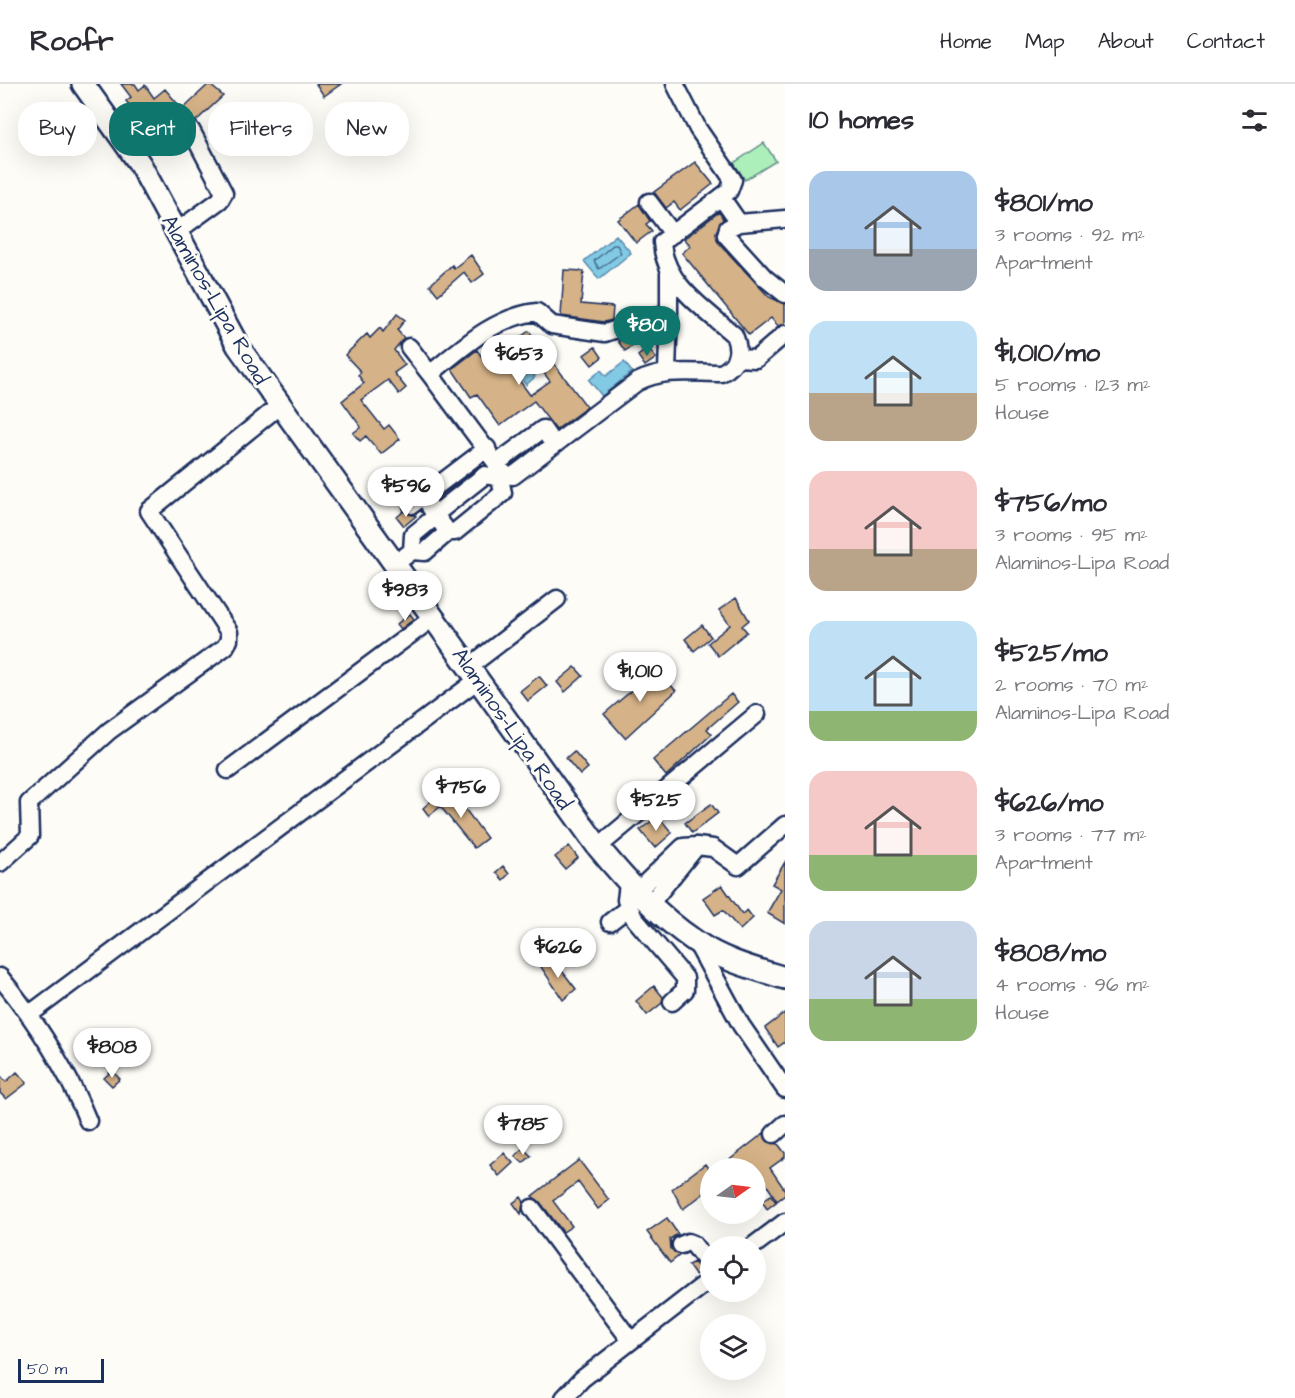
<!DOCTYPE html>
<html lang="en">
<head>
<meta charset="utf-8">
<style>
	body { margin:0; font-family:"Architects Daughter",sans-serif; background:#f7f7f7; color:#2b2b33; height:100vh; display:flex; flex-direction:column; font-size:22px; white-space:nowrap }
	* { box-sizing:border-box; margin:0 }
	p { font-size:20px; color:#7c7c81 }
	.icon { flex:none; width:33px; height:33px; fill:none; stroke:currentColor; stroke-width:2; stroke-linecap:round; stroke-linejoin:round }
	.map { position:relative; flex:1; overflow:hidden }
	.details { display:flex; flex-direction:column; background:#fff; width:510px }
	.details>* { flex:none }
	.banner { position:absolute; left:18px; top:18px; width:570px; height:54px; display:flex; gap:12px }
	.needle { width:39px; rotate:76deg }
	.tools { position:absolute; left:700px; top:1074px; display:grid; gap:12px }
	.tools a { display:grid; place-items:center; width:66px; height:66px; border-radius:50%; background:#fff; box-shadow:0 6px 24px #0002; font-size:30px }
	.scale { position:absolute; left:18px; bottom:15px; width:86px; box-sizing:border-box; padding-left:6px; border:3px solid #1b2f5e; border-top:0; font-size:16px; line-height:21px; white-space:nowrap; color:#1b2f5e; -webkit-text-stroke:4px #fdfcf7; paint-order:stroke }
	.price { position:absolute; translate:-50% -51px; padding:0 14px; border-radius:21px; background:#fff; color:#222; font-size:20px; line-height:39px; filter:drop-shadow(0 2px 3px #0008) }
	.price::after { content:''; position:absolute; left:50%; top:36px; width:18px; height:14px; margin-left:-9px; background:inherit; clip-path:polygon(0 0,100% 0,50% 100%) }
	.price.active { background:#0f766e; color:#fff }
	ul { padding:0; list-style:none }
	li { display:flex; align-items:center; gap:18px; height:150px; padding:0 24px }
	li span { display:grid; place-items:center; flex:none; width:168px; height:120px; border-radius:18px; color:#555 }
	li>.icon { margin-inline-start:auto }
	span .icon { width:72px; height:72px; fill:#fffc; stroke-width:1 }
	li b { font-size:26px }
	h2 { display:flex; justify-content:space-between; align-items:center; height:72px; padding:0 24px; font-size:26px }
	.pill { padding:0 21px; border-radius:24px; background:#fff; box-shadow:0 6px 24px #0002; font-size:21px; line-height:54px }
	.pill.active { background:#0f766e; color:#fff }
	header { display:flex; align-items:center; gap:36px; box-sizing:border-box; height:84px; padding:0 30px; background:#fff; border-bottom:2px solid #e1e1e2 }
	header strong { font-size:28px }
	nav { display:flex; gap:33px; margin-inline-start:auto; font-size:21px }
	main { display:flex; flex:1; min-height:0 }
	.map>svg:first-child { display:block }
	.green { fill:#acefba; stroke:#648f8c; stroke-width:1.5 }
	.water { fill:#82c9e3; stroke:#598bae; stroke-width:1.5 }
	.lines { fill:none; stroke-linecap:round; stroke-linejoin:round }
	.shore { stroke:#446d93; stroke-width:1.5 }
	.building { fill:#d5b287; stroke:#1b2f5e; stroke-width:1.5 }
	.minor-casing { stroke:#1b2f5e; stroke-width:21 }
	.major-casing { stroke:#1b2f5e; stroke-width:26 }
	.minor { stroke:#fdfcf7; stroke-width:16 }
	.major { stroke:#fdfcf7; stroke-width:21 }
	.labels { text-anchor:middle; stroke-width:6; stroke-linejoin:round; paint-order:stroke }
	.street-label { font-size:22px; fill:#1b2f5e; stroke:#fdfcf7 }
</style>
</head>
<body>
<header>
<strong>Roofr</strong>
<nav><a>Home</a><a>Map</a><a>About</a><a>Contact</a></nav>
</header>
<main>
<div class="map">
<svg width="785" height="1314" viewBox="0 0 785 1314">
	<rect width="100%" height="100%" fill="#fdfcf7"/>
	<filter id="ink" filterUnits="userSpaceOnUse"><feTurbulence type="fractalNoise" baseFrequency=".0167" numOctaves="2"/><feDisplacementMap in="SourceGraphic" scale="12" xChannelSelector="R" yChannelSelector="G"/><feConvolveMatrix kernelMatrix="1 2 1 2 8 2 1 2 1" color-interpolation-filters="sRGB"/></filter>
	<g filter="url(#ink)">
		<path class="green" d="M 764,59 L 776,77 L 745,96 L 734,79 Z"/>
		<path class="water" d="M 616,151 L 631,169 L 599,195 L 584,177 Z
			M 509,264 L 512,268 L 515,266 L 535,293 L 526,301 L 502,269 Z
			M 624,278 L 632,288 L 602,312 L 589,296 L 601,286 L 606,292 Z"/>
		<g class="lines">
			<path class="shore" d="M 613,161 L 617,161 L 621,169 L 599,185 L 594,177 Z"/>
		</g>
		<path class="building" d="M 121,0 L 135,0 L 139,6 L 145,1 L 154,14 L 165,5 L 182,25 L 209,0 L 223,12 L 196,37 L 187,36 L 183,40 L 182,51 L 171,61 L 141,26 L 137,30 L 126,17 L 131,13 Z
			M 316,0 L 341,0 L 324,12 Z
			M 695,78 L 713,100 L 680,126 L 674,118 L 666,124 L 654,108 Z
			M 639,120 L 650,137 L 646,140 L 652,147 L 636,159 L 618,136 Z
			M 719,128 L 723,135 L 716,148 L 718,158 L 769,213 L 785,220 L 785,240 L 778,242 L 771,234 L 749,251 L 682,169 L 690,162 L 684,155 Z
			M 471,171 L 484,190 L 472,199 L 464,188 L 438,211 L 430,201 L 452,181 L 454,184 Z
			M 564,186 L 584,187 L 581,220 L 613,223 L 612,236 L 604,238 L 561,232 Z
			M 397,230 L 405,236 L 397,246 L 404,254 L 394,266 L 405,281 L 394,289 L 406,304 L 399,310 L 388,296 L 361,316 L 384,345 L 389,341 L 400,355 L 381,370 L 366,352 L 360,357 L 353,349 L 361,343 L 342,317 L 364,299 L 358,291 L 361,288 L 345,271 L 367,250 L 370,254 L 380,244 L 383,248 Z
			M 529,247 L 587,323 L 556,346 L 534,317 L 500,342 L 477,310 L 471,313 L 452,285 L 477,266 L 484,276 L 497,266 L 530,311 L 550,297 L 518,255 Z
			M 630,252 L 635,260 L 625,267 L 618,257 Z
			M 595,263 L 602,273 L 592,281 L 584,271 Z
			M 648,264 L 656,274 L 645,282 L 638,272 Z
			M 404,427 L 416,432 L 404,442 L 397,433 Z
			M 736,514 L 749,536 L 742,542 L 747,548 L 718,572 L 708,559 L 730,541 L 719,526 Z
			M 410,530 L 414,535 L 401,545 L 397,540 Z
			M 702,541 L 711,553 L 694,567 L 685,555 Z
			M 575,583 L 583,592 L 565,608 L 557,598 Z
			M 657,585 L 676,607 L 625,654 L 604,630 Z
			M 539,592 L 547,602 L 528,617 L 520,607 Z
			M 731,610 L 738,618 L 707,645 L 712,650 L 666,692 L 653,676 Z
			M 574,667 L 588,684 L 580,691 L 566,674 Z
			M 450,705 L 487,754 L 474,764 L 436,717 Z
			M 433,715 L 440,723 L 429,732 L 423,724 Z
			M 711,720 L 718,729 L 692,749 L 685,739 Z
			M 658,732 L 672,749 L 655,764 L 640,746 Z
			M 569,762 L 578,774 L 565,785 L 555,773 Z
			M 785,778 L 785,840 L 767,829 L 781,805 L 772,800 Z
			M 503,782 L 509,790 L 503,796 L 496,788 Z
			M 722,801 L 742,830 L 747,826 L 753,834 L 740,846 L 723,826 L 715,831 L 703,814 Z
			M 552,874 L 576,905 L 563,916 L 541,883 Z
			M 654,902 L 663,913 L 662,919 L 647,931 L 636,917 Z
			M 785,929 L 785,958 L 778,963 L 765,944 Z
			M 112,987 L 120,995 L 112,1002 L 104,994 Z
			M 17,988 L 27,999 L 6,1015 L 0,1009 L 0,991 L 6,998 Z
			M 764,1049 L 767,1057 L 778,1060 L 785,1069 L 785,1073 L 770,1084 L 785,1106 L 785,1111 L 777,1117 L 756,1084 L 734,1084 L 728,1077 Z
			M 523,1064 L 531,1072 L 523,1079 L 515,1072 Z
			M 504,1069 L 513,1079 L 499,1092 L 490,1081 Z
			M 579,1076 L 609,1116 L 598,1125 L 578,1098 L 553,1117 L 572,1142 L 563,1148 L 540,1118 L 532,1112 Z
			M 705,1080 L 711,1088 L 711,1104 L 683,1125 L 672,1105 Z
			M 771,1111 L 776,1118 L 767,1125 L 762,1117 Z
			M 521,1113 L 524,1118 L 521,1130 L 513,1119 Z
			M 667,1134 L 678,1150 L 670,1155 L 671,1165 L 680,1171 L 670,1179 L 647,1148 Z
			M 694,1178 L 701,1187 L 695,1191 L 688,1181 Z"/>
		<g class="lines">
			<g class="minor-casing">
				<path id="minor" d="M 721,113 L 739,139
					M 649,118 L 673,150
					M 785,135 L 739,139 L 728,144 L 726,151 L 765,194 L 785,210
					M 176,148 L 220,116 L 224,109 L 191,46
					M 409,263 L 430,290
					M 737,274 L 756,275 L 785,250
					M 667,287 L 669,228
					M 497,379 L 543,345 L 554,361
					M 485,391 L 500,394 L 503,409 L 455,448 L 448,448 L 436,432 L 438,428 Z
					M 505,391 L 430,290 C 462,264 494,233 537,228 L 552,241 L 605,249 L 669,228 L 669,189
					M 500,394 L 505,391 L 513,392 L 637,298 C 665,284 691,289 721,289 C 738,281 741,267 734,251 C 705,225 664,200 662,158 L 729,107 L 733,96 L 698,45 L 675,0
					M 412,421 L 487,364
					M 412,467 L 413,451 L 436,432 L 430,423
					M 404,473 L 412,467 L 425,468 L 448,448
					M 470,582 L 557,515
					M 228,686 L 434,533
					M 598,763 L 757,630
					M 0,779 L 30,752 L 29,719 L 109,647 L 225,563 L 229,556 L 229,548 L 149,427 L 279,322
					M 628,800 L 626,816 L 634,834 L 685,894 L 685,906 L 672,918
					M 636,808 L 683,763 L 696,762
					M 650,820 L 697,762 L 713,764 L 738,782 L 785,741
					M 610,838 L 628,824
					M 696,858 L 741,941 L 785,1005
					M 0,893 C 37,938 66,983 88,1037
					M 30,930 L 479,595
					M 774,1050 L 785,1040
					M 532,1124 L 631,1257
					M 681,1161 L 688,1158 L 693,1160 L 711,1183
					M 753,1162 L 785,1138
					M 564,1314 L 582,1295 L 711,1195"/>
			</g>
			<g class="major-casing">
				<path id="major" d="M 83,0 L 140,80 L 238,262 L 598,763 C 627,798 657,831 695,857 C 721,876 755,885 785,894"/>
			</g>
			<use href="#minor" class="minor"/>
			<use href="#major" class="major"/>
		</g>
	</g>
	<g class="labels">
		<g class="street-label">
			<text transform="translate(216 215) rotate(60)" y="8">Alaminos-Lipa Road</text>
			<text transform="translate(513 644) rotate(55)" y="8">Alaminos-Lipa Road</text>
		</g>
	</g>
</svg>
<div class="tools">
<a><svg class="needle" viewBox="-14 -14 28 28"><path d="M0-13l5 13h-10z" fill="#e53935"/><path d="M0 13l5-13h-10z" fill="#7c7c81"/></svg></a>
<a><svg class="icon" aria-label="locate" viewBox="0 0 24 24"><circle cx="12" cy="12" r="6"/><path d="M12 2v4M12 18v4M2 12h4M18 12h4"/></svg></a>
<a><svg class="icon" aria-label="layers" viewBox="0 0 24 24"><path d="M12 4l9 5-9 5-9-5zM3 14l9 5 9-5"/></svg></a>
</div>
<div class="scale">50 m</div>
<b class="price active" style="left:647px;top:273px">$801</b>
<b class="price" style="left:519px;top:302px">$653</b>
<b class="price" style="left:406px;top:434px">$596</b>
<b class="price" style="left:405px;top:538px">$983</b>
<b class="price" style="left:640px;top:619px">$1,010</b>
<b class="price" style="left:461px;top:735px">$756</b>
<b class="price" style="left:656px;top:748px">$525</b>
<b class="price" style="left:558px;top:895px">$626</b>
<b class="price" style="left:112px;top:995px">$808</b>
<b class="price" style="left:523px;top:1072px">$785</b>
<div class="banner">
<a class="pill">Buy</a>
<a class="pill active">Rent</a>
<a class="pill">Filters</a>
<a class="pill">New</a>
</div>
</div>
<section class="details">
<h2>10 homes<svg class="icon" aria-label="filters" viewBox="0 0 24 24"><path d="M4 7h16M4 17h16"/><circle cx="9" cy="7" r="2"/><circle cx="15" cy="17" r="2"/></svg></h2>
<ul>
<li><span style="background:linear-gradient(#a9c7e8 65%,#9aa5b1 0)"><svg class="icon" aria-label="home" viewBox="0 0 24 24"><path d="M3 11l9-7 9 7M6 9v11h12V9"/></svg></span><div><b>$801/mo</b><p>3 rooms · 92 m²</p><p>Apartment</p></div></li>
<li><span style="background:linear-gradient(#bfe0f5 60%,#b9a48a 0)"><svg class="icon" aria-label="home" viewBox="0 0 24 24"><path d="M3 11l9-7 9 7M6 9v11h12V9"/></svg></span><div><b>$1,010/mo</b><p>5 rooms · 123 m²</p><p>House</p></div></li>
<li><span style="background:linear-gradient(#f6c9c9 65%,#b9a48a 0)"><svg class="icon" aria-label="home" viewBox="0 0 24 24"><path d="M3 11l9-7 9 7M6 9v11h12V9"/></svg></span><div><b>$756/mo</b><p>3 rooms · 95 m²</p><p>Alaminos-Lipa Road</p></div></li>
<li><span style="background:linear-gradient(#bfe0f5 75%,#8fb573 0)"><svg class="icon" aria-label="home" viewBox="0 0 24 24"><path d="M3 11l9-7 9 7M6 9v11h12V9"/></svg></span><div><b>$525/mo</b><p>2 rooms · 70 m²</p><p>Alaminos-Lipa Road</p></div></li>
<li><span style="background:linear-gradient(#f6c9c9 70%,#8fb573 0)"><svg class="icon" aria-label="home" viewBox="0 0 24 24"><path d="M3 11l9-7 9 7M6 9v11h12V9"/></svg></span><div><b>$626/mo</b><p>3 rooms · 77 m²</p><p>Apartment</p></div></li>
<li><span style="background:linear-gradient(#c9d6e8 65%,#8fb573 0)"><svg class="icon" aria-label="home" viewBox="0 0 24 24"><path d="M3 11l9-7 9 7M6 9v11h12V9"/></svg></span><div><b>$808/mo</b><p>4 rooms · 96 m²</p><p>House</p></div></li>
</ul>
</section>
</main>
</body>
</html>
